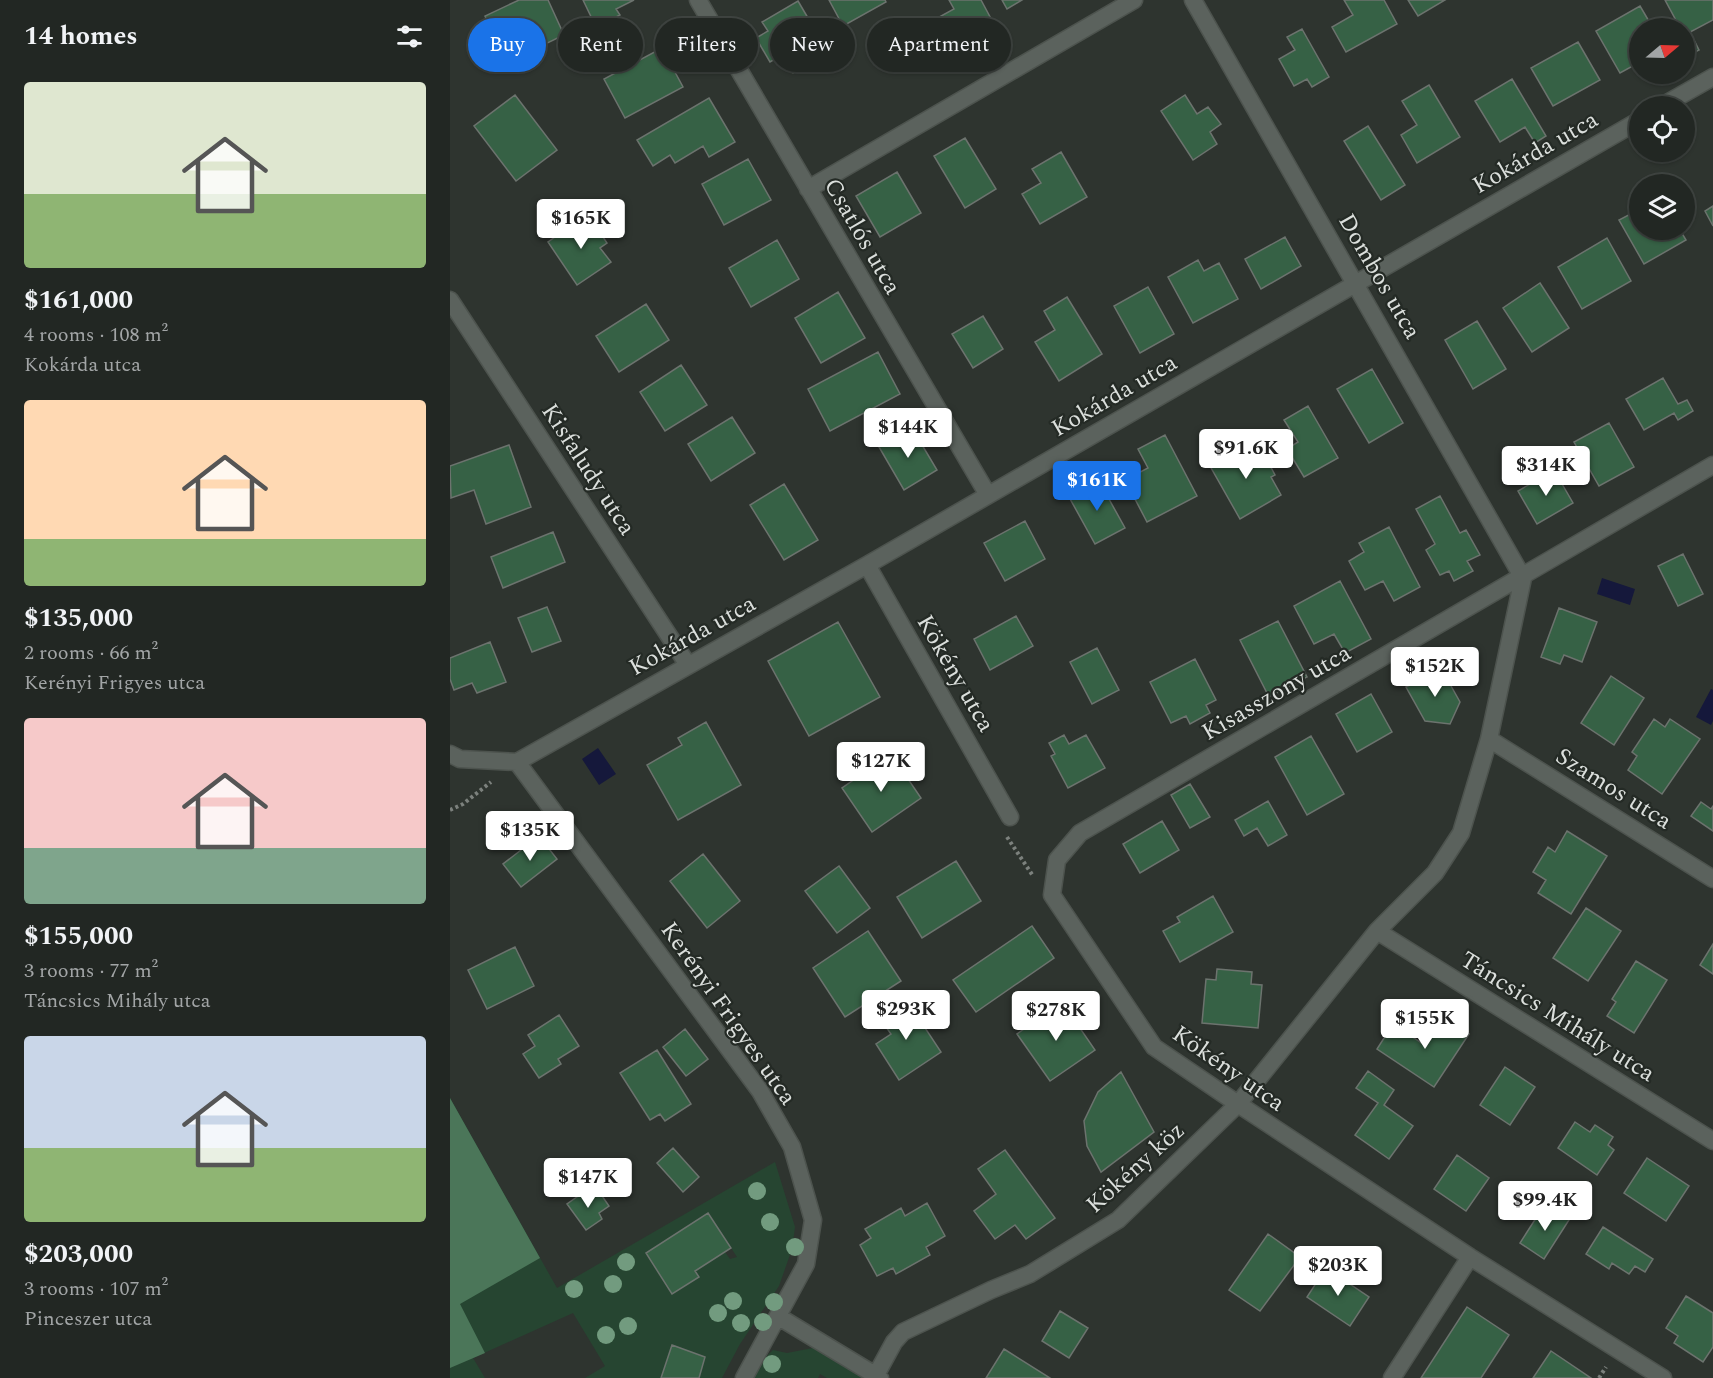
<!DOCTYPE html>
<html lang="en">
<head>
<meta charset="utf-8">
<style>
	body { margin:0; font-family:Spectral,serif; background:#2a2f2b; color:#f1f3f6; height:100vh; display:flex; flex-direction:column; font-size:22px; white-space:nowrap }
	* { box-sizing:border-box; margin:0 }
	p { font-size:20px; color:#a2a5a6 }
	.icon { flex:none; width:33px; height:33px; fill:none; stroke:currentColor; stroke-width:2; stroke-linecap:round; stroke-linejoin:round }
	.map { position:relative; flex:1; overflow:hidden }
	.details { display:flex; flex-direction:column; background:#222723; width:450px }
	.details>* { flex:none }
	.hud { position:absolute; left:18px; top:18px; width:570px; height:54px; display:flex; gap:12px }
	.needle { width:39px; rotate:71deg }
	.controls { position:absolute; left:1179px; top:18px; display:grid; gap:12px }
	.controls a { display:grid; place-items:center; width:66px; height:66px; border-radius:50%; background:#222723; box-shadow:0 2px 4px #0004,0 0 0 2px #3f4441; font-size:30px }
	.price { position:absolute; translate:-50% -51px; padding:0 14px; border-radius:6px; background:#fff; color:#222; font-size:20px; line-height:39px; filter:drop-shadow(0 2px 3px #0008) }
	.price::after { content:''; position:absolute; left:50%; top:36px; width:18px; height:14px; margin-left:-9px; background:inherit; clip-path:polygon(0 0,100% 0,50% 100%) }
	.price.on { background:#1a73e8; color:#fff }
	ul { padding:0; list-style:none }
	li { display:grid; align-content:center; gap:12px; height:318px; padding:0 24px }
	li span { display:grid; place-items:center; height:186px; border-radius:6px; color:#555 }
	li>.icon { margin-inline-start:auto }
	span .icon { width:108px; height:108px; fill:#fffc; stroke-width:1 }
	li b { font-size:26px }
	h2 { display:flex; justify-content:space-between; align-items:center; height:72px; padding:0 24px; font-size:26px }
	.tag { padding:0 21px; border-radius:27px; background:#222723; box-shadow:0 2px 4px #0004,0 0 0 2px #3f4441; font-size:21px; line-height:54px }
	.tag.on { background:#1a73e8; color:#fff }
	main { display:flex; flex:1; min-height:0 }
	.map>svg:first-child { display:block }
	.green { fill:#264531; fill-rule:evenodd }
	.forest { fill:#4b7659 }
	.water { fill:#15183b }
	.building { fill:#366145; stroke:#6c736e; stroke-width:1.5 }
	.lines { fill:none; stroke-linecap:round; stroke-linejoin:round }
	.minor-casing { stroke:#4d534e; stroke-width:19 }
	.path { stroke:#7c817d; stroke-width:4; stroke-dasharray:3 3; stroke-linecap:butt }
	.minor { stroke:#5b625d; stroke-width:16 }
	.tree { fill:#729b7f }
	.labels { text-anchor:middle; stroke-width:4.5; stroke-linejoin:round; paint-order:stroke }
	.street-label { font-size:24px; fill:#dbdfdc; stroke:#242a25 }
</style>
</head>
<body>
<main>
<section class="details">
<h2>14 homes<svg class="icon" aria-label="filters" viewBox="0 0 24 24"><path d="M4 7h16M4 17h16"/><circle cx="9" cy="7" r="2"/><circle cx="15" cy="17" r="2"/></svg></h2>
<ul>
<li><span style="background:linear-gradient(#dfe7d0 60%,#8fb573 0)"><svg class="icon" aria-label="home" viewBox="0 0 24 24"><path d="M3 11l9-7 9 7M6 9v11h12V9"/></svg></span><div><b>$161,000</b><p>4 rooms · 108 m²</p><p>Kokárda utca</p></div></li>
<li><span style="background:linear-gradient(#ffd9b3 75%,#8fb573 0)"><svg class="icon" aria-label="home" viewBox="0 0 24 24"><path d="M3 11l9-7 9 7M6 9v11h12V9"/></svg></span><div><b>$135,000</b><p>2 rooms · 66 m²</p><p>Kerényi Frigyes utca</p></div></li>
<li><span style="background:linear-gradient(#f6c9c9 70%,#7fa58c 0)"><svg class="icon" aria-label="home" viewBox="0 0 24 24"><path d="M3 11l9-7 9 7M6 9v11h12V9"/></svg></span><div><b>$155,000</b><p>3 rooms · 77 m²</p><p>Táncsics Mihály utca</p></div></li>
<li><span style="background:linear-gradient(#c9d6e8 60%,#8fb573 0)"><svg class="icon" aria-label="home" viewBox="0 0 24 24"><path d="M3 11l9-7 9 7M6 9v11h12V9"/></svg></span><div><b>$203,000</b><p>3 rooms · 107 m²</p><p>Pinceszer utca</p></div></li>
</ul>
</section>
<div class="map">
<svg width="1263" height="1378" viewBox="0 0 1263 1378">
	<rect width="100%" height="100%" fill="#2e342f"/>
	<path class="green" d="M 0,1098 L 107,1288 L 325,1162 L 345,1227 L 342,1249 L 329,1286 L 290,1344 L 272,1378 L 135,1378 L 155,1366 L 123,1313 L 23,1358 L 35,1378 L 0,1378 ZM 258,1213 L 287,1257 L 280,1259 L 275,1252 L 245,1271 L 248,1277 L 222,1294 L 196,1253 Z
		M 363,1348 L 413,1378 L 377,1378 L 370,1374 L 368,1378 L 294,1378 L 323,1350 L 337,1353 Z"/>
	<path class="forest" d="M 0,1098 L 90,1258 L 10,1304 L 35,1353 L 0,1368 Z"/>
	<path class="water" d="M 1152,578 L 1185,589 L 1180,605 L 1147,594 Z
		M 1261,689 L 1263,690 L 1263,721 L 1261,725 L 1246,717 Z
		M 148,748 L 166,774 L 149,785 L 132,759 Z"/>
	<path class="building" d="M 69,0 L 98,0 L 114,35 L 56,63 L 35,16 Z
		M 133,0 L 184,0 L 166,9 L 170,15 L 146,27 Z
		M 379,0 L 435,0 L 436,2 L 393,26 Z
		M 499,0 L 531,0 L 546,28 L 497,54 L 480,22 L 504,9 Z
		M 552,0 L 572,0 L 557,9 Z
		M 894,0 L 934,0 L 947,24 L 896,52 L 882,27 L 903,15 Z
		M 958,0 L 995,0 L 968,16 Z
		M 1215,0 L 1263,0 L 1263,20 L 1240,32 L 1249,50 L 1236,57 L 1234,28 L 1225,28 L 1229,26 Z
		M 348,1 L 378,52 L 343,73 L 332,55 L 320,62 L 306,38 L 318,31 L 312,22 Z
		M 1190,6 L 1203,28 L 1190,28 L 1190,62 L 1170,73 L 1146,31 Z
		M 852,29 L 879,77 L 862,87 L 857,79 L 844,86 L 829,59 L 845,50 L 837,37 Z
		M 1128,42 L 1150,80 L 1103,106 L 1081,68 Z
		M 212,48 L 233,87 L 175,118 L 154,79 Z
		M 1062,79 L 1096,136 L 1085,143 L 1075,127 L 1050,142 L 1025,101 Z
		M 979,85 L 1010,137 L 967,163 L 951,135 L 967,125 L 952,101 Z
		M 65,95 L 107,150 L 66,181 L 24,126 Z
		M 735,95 L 747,114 L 758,107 L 771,124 L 760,132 L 767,144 L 743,160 L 711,111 Z
		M 259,98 L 285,142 L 259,157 L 253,146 L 225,163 L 220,155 L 203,166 L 187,140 Z
		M 918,126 L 955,185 L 931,200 L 894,141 Z
		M 515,138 L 546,189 L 515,208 L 484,156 Z
		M 611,152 L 637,197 L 590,224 L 572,194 L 591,183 L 582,169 Z
		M 298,159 L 321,200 L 274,225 L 252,184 Z
		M 447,172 L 471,213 L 430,237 L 406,196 Z
		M 1263,206 L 1263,226 L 1255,211 Z
		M 1190,209 L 1190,230 L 1230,230 L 1236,240 L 1194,264 L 1169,220 Z
		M 138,214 L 157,243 L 150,248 L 161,262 L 127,285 L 98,242 Z
		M 835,237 L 851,266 L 811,289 L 795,259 Z
		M 1157,238 L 1181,281 L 1132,309 L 1108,267 Z
		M 327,240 L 349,279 L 301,307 L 279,268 Z
		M 748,260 L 754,271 L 769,263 L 788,299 L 743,323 L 718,277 Z
		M 1090,283 L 1119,328 L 1082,352 L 1053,308 Z
		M 698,287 L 724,334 L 690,353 L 664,306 Z
		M 388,292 L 415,338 L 371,363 L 345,318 Z
		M 617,297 L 652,354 L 609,381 L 585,342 L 605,330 L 594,311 Z
		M 196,304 L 219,340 L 169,372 L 146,336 Z
		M 533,316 L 553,349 L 523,368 L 502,334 Z
		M 1027,321 L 1056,369 L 1023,389 L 995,340 Z
		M 428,352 L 450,394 L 380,431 L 358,389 Z
		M 231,365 L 257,405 L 215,431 L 190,392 Z
		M 922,369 L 953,423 L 919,443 L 887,389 Z
		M 1213,378 L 1228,404 L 1237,400 L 1243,411 L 1228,420 L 1224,413 L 1194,430 L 1176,399 Z
		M 858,406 L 888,458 L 854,477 L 837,449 L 848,442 L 834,420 Z
		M 282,417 L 305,453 L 261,481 L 238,444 Z
		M 1159,423 L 1184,467 L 1149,486 L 1124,442 Z
		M 462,428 L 487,470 L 454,490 L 429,447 Z
		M 715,435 L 747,496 L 697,522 L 675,480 L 698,468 L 688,449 Z
		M 801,443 L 810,458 L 815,456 L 825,475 L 821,477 L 831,495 L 790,519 L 760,466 Z
		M 59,445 L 81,507 L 36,524 L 24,490 L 1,498 L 0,466 Z
		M 1104,470 L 1123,503 L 1087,524 L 1068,491 Z
		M 649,481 L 675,528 L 645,544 L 619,497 Z
		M 334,484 L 368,540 L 334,560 L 300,505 Z
		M 990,496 L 1010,533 L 1016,530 L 1030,555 L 1017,561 L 1023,571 L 1004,581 L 999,571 L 990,575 L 976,550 L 985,544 L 966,509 Z
		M 575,521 L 595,559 L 555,581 L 534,543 Z
		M 939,527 L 970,587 L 944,601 L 933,581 L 915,590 L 899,561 L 914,552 L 909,543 Z
		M 103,532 L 115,562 L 53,588 L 41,557 Z
		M 1233,554 L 1253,594 L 1228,606 L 1208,566 Z
		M 890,581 L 921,639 L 895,653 L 884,634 L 864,644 L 844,606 Z
		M 97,607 L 111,641 L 82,652 L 68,618 Z
		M 1109,608 L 1147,622 L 1132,662 L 1114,655 L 1110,664 L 1091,657 Z
		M 566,616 L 583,646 L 540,670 L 524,639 Z
		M 828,621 L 857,677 L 819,697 L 790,640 Z
		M 388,622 L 430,697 L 359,736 L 318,661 Z
		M 40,642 L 56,682 L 27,693 L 22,683 L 4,690 L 0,679 L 0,658 Z
		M 647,648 L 669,690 L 642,704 L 620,662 Z
		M 745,659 L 766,700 L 756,705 L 760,713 L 740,724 L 736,716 L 721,723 L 700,682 Z
		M 991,668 L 1010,702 L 1000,724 L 975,721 L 956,687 Z
		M 1161,676 L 1194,698 L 1164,745 L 1131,723 Z
		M 921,694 L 942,732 L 907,752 L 886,714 Z
		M 1204,719 L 1215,727 L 1220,719 L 1250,739 L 1212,794 L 1178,770 L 1187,756 L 1182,752 Z
		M 256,722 L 291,785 L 228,820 L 197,765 L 232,745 L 228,738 Z
		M 614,735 L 619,744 L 636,735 L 655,768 L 618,788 L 601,756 L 605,754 L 599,743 Z
		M 861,736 L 894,794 L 857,815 L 825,757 Z
		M 441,754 L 471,798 L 422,832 L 392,788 Z
		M 740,784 L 760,817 L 740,828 L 721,795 Z
		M 818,801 L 837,835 L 818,846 L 807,828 L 794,836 L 785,820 Z
		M 1251,802 L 1261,809 L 1263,806 L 1263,831 L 1241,816 Z
		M 712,821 L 729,850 L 690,873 L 673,844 Z
		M 1117,831 L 1157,856 L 1121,914 L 1088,893 L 1096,880 L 1083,872 L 1098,847 L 1105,852 Z
		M 89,836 L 107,859 L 71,887 L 53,864 Z
		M 253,854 L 290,901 L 257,928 L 220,881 Z
		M 506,861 L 531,901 L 472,938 L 447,897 Z
		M 389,866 L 420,908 L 387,933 L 355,891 Z
		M 763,896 L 783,932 L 730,962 L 713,931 L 730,922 L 727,917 Z
		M 1136,908 L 1171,931 L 1138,981 L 1103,958 Z
		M 582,926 L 604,958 L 526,1012 L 503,980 Z
		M 418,931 L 451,981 L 395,1017 L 363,968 Z
		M 1263,944 L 1263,974 L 1250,965 Z
		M 65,947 L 84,986 L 37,1009 L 18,970 Z
		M 1186,961 L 1217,980 L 1184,1033 L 1157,1016 L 1166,1002 L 1162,999 Z
		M 767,969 L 802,972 L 801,984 L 812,985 L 808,1028 L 752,1023 L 756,979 L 766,980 Z
		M 456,999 L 491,1052 L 449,1080 L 426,1044 L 441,1034 L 429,1017 Z
		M 612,1002 L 645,1050 L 600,1081 L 567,1034 Z
		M 109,1015 L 129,1046 L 108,1059 L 111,1064 L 89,1078 L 73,1054 L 85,1046 L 78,1035 Z
		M 994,1018 L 1019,1034 L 984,1087 L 927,1049 L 943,1024 L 976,1046 Z
		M 235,1029 L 258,1059 L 236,1076 L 213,1047 Z
		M 207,1050 L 241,1104 L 215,1121 L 210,1114 L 200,1120 L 170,1073 Z
		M 1055,1067 L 1085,1087 L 1060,1125 L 1030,1105 Z
		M 918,1071 L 944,1090 L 934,1105 L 963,1126 L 939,1159 L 905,1135 L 928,1103 L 906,1088 Z
		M 671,1072 L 704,1132 L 651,1172 L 637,1146 L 634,1121 L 648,1092 Z
		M 1125,1122 L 1140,1132 L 1145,1125 L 1163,1137 L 1158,1145 L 1164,1150 L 1147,1175 L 1108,1148 Z
		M 223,1148 L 249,1177 L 233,1192 L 207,1163 Z
		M 555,1150 L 605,1218 L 576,1239 L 565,1225 L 545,1239 L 524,1211 L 546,1194 L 528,1169 Z
		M 1007,1155 L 1039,1178 L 1016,1211 L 984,1189 Z
		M 1197,1158 L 1239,1186 L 1216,1221 L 1174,1193 Z
		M 148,1190 L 159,1206 L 149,1213 L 152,1219 L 136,1230 L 117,1204 L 134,1192 L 138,1198 Z
		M 477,1203 L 495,1236 L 476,1247 L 480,1255 L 446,1274 L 443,1268 L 427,1276 L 410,1245 L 421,1238 L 415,1229 L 451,1208 L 455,1216 Z
		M 1095,1204 L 1119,1220 L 1094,1259 L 1070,1243 Z
		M 258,1213 L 281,1248 L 245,1271 L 249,1277 L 222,1294 L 196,1253 Z
		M 1153,1227 L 1203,1259 L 1195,1272 L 1185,1266 L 1179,1274 L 1162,1263 L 1159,1269 L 1136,1254 Z
		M 818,1234 L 850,1257 L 810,1311 L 779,1290 Z
		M 876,1268 L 919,1297 L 900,1326 L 857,1297 Z
		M 1236,1296 L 1263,1313 L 1263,1347 L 1253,1362 L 1224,1343 L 1228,1336 L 1216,1328 Z
		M 1017,1307 L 1059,1335 L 1031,1378 L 971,1378 Z
		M 610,1311 L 638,1328 L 619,1358 L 592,1341 Z
		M 222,1345 L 255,1357 L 249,1378 L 211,1378 Z
		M 554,1349 L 600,1378 L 536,1378 Z
		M 1101,1351 L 1141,1378 L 1083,1378 Z"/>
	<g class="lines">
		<g class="minor-casing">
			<path id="minor" d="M 248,0 L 538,495
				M 743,0 L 1073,578
				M 1212,106 L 1263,77
				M 358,189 L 684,0
				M 0,300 L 238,665
				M 417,565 L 560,817
				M 1039,739 L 1263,879
				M 0,754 L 10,759 L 67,762
				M 67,762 L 417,565 L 1190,120
				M 67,762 L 310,1091 L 342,1147 L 363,1220 L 356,1264 L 294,1378
				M 927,931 L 1263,1141
				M 329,1317 L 430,1378
				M 426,1375 L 444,1342 L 453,1332 L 541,1290 L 580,1274 L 668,1220 L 788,1104 L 927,931 L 985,873 L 1011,833 L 1039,739 L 1073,578
				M 942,1378 L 1020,1257
				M 1213,1378 L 1020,1257 L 788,1104 L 704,1047 L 602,895 L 607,860 L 630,833 L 1263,465"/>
		</g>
		<path class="path" d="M 0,810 L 13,804 L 41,782
			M 557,837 L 583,876
			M 1149,1378 L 1156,1367"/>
		<use href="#minor" class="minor"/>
	</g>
	<g class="tree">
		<circle cx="307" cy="1191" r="9"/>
		<circle cx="320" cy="1222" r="9"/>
		<circle cx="345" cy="1247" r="9"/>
		<circle cx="176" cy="1262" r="9"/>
		<circle cx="163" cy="1284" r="9"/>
		<circle cx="124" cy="1289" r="9"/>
		<circle cx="283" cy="1301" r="9"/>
		<circle cx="324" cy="1302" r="9"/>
		<circle cx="268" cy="1313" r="9"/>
		<circle cx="313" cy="1322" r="9"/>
		<circle cx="291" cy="1323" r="9"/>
		<circle cx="178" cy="1326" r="9"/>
		<circle cx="156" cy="1335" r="9"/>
		<circle cx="322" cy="1364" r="9"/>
	</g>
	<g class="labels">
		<g class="street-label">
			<text transform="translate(1085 152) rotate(-30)" y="8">Kokárda utca</text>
			<text transform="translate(413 236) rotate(60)" y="8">Csatlós utca</text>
			<text transform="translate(930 276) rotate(60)" y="8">Dombos utca</text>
			<text transform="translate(664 395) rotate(-30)" y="8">Kokárda utca</text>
			<text transform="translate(139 469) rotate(57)" y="8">Kisfaludy utca</text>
			<text transform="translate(242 635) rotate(-29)" y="8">Kokárda utca</text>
			<text transform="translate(506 673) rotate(60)" y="8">Kökény utca</text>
			<text transform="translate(826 692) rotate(-30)" y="8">Kisasszony utca</text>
			<text transform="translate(1164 788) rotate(32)" y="8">Szamos utca</text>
			<text transform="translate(279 1013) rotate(55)" y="8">Kerényi Frigyes utca</text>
			<text transform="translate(1108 1016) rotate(32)" y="8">Táncsics Mihály utca</text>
			<text transform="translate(779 1068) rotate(35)" y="8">Kökény utca</text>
			<text transform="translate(685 1167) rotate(-42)" y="8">Kökény köz</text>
		</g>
	</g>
</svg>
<div class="controls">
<a><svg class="needle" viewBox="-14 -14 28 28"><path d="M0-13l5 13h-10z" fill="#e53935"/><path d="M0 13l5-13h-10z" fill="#a2a5a6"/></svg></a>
<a><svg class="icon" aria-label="locate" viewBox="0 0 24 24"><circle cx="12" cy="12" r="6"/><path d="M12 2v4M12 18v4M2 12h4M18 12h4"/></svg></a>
<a><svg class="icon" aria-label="layers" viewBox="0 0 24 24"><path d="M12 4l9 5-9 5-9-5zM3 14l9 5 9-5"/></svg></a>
</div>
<b class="price" style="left:131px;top:250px">$165K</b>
<b class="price" style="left:458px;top:459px">$144K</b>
<b class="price" style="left:796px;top:480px">$91.6K</b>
<b class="price" style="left:1096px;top:497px">$314K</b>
<b class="price on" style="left:647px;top:512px">$161K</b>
<b class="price" style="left:985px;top:698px">$152K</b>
<b class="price" style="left:431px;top:793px">$127K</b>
<b class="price" style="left:80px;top:862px">$135K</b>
<b class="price" style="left:456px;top:1041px">$293K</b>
<b class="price" style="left:606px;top:1042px">$278K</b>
<b class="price" style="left:975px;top:1050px">$155K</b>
<b class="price" style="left:138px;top:1209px">$147K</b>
<b class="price" style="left:1095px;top:1232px">$99.4K</b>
<b class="price" style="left:888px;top:1297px">$203K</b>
<div class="hud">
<a class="tag on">Buy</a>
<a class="tag">Rent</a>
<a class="tag">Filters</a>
<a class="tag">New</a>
<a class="tag">Apartment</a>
</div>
</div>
</main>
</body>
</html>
